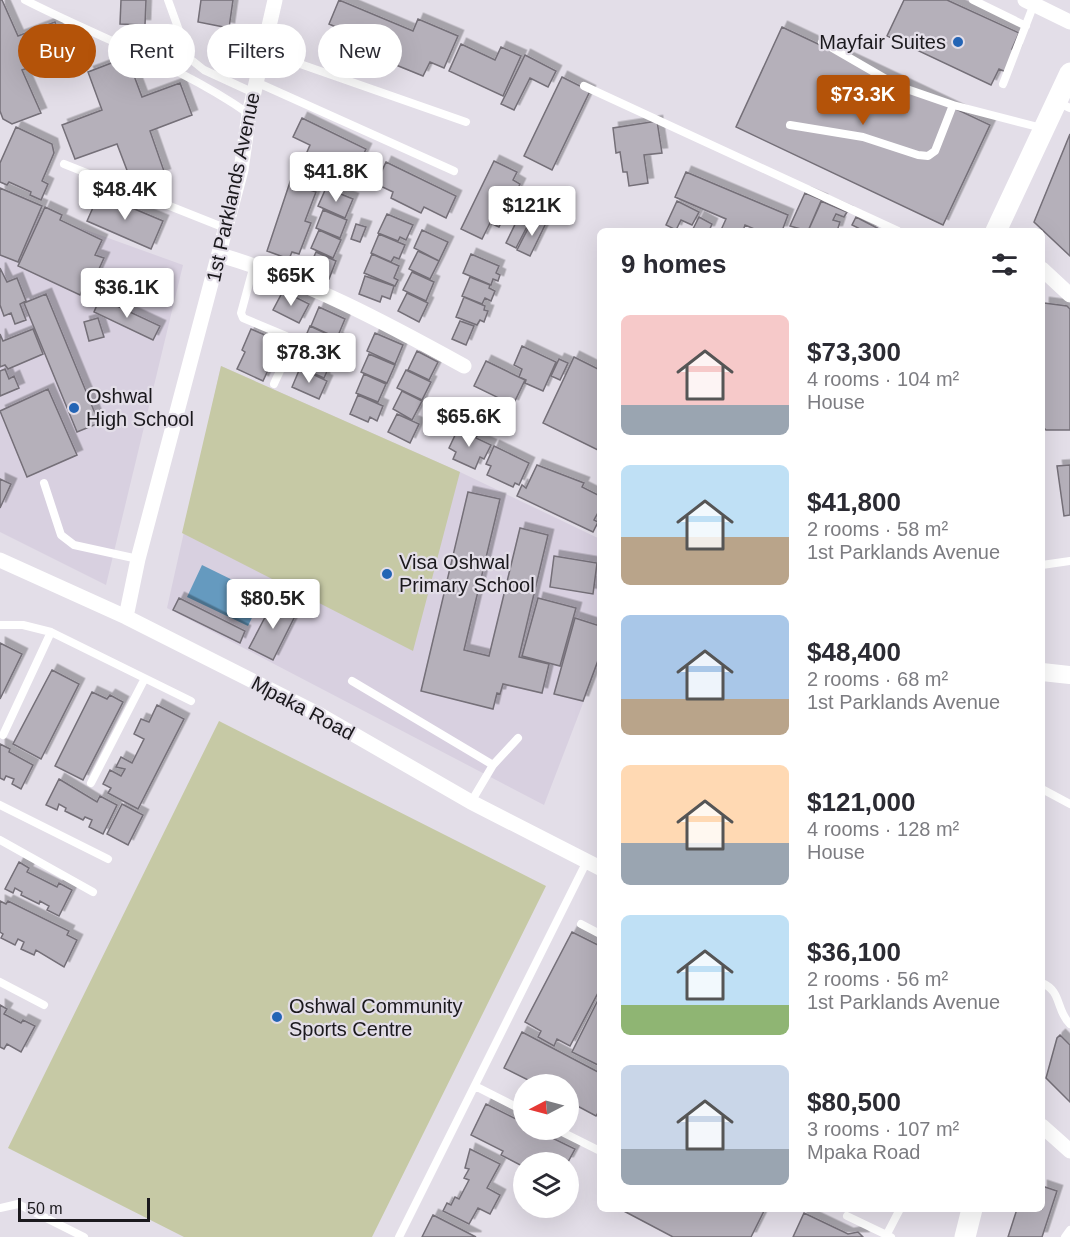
<!DOCTYPE html>
<html lang="en">
<head>
<meta charset="utf-8">
<style>
	body { margin:0; font-family:Arial,sans-serif; background:#f7f7f7; color:#2b2b33; height:100vh; display:flex; flex-direction:column; font-size:22px; white-space:nowrap }
	* { box-sizing:border-box; margin:0 }
	p { font-size:20px; color:#7c7c81 }
	.icon { flex:none; width:33px; height:33px; fill:none; stroke:currentColor; stroke-width:2; stroke-linecap:round; stroke-linejoin:round }
	.map { position:relative; flex:1; overflow:hidden }
	.details { position:absolute; left:597px; top:228px; width:448px; height:984px; display:flex; flex-direction:column; background:#fff; border-radius:9px; box-shadow:0 6px 24px #0002 }
	.details>* { flex:none }
	.guide { position:absolute; left:18px; top:24px; width:489px; height:54px; display:flex; gap:12px }
	.needle { width:39px; rotate:264deg }
	.tools { position:absolute; left:513px; top:1074px; display:grid; gap:12px }
	.tools a { display:grid; place-items:center; width:66px; height:66px; border-radius:50%; background:#fff; box-shadow:0 6px 24px #0002; font-size:30px }
	.scale { position:absolute; left:18px; bottom:15px; width:132px; box-sizing:border-box; padding-left:6px; border:3px solid #1b191d; border-top:0; font-size:16px; line-height:21px; white-space:nowrap; color:#1b191d; -webkit-text-stroke:4px #e3dee8; paint-order:stroke }
	.price { position:absolute; translate:-50% -51px; padding:0 14px; border-radius:6px; background:#fff; color:#222; font-size:20px; line-height:39px; filter:drop-shadow(0 2px 3px #0008) }
	.price::after { content:''; position:absolute; left:50%; top:36px; width:18px; height:14px; margin-left:-9px; background:inherit; clip-path:polygon(0 0,100% 0,50% 100%) }
	.price.on { background:#b45309; color:#fff }
	ul { padding:0; list-style:none }
	li { display:flex; align-items:center; gap:18px; height:150px; padding:0 24px }
	li span { display:grid; place-items:center; flex:none; width:168px; height:120px; border-radius:9px; color:#555 }
	li>.icon { margin-inline-start:auto }
	span .icon { width:72px; height:72px; fill:#fffc; stroke-width:1 }
	li b { font-size:26px }
	h2 { display:flex; justify-content:space-between; align-items:center; height:72px; padding:0 24px; font-size:26px }
	.pill { padding:0 21px; border-radius:27px; background:#fff; box-shadow:0 6px 24px #0002; font-size:21px; line-height:54px }
	.pill.on { background:#b45309; color:#fff }
	.map>svg:first-child { display:block }
	.built { fill:#d8d0e0 }
	.green { fill:#c6c9a5 }
	.water { fill:#659abf }
	.building { fill:#b5b0ba; stroke:#746f78; stroke-width:1.5; filter:url(#shadow) }
	.lines { fill:none; stroke-linecap:round; stroke-linejoin:round }
	.service { stroke:#fff; stroke-width:8 }
	.minor { stroke:#fff; stroke-width:15 }
	.tertiary { stroke:#fff; stroke-width:18 }
	.secondary { stroke:#fff; stroke-width:21 }
	.poi-dot { fill:#2364b5; stroke:#e3dee8; stroke-width:2 }
	.labels { text-anchor:middle; stroke-width:4.5; stroke-linejoin:round; paint-order:stroke }
	.poi-label { font-size:20px; fill:#1b191d; stroke:#e3dee8; text-anchor:start }
	.street-label { font-size:20px; fill:#1b191d; stroke:#e3dee8 }
</style>
</head>
<body>
<div class="map">
<svg width="1070" height="1237" viewBox="0 0 1070 1237">
	<defs>
		<filter id="shadow"><feDropShadow dx="5.5" dy="-5.5" stdDeviation="0" flood-color="#0004"/></filter>
	</defs>
	<rect width="100%" height="100%" fill="#e3dee8"/>
	<path class="built" d="M 0,199 L 183,265 L 106,585 L 0,532 Z
		M 221,366 L 460,472 L 600,539 L 600,659 L 544,805 L 167,608 Z"/>
	<path class="green" d="M 221,366 L 460,472 L 413,651 L 182,533 Z
		M 219,721 L 546,886 L 372,1237 L 184,1237 L 8,1148 Z"/>
	<path class="water" d="M 202,565 L 263,595 L 248,626 L 187,597 Z"/>
	<path class="building" d="M 0,0 L 2,0 L 18,36 L 55,22 L 67,54 L 22,70 L 41,113 L 12,124 L 3,119 L 0,111 Z
		M 121,0 L 146,0 L 145,25 L 120,24 Z
		M 201,0 L 233,0 L 229,28 L 198,22 Z
		M 339,0 L 413,31 L 418,19 L 458,36 L 444,68 L 430,62 L 423,76 L 396,65 L 400,55 L 329,24 Z
		M 904,0 L 947,0 L 1019,33 L 1012,49 L 1016,50 L 1006,72 L 999,69 L 991,85 L 887,36 Z
		M 782,27 L 990,125 L 943,225 L 736,127 Z
		M 461,44 L 495,60 L 501,47 L 521,56 L 503,96 L 449,71 Z
		M 525,55 L 556,71 L 548,87 L 530,78 L 514,110 L 501,104 Z
		M 127,57 L 142,97 L 180,83 L 192,115 L 150,131 L 165,174 L 133,186 L 117,144 L 75,159 L 62,125 L 102,110 L 88,72 Z
		M 562,77 L 590,91 L 552,170 L 524,156 Z
		M 302,118 L 366,149 L 357,168 L 346,162 L 342,170 L 307,152 L 310,145 L 293,137 Z
		M 657,121 L 662,153 L 644,155 L 648,183 L 629,186 L 627,172 L 623,172 L 620,152 L 616,153 L 613,128 Z
		M 16,127 L 52,144 L 54,153 L 42,181 L 48,184 L 41,200 L 30,195 L 31,192 L 9,182 L 7,185 L 0,182 L 0,163 Z
		M 1070,134 L 1070,256 L 1034,222 Z
		M 494,161 L 517,172 L 513,180 L 520,184 L 499,227 L 490,223 L 482,239 L 461,229 Z
		M 386,162 L 456,196 L 446,218 L 424,207 L 421,213 L 391,198 L 393,192 L 376,184 Z
		M 686,172 L 788,215 L 782,231 L 759,231 L 745,225 L 743,231 L 721,230 L 726,219 L 675,197 Z
		M 293,173 L 314,181 L 310,190 L 316,192 L 305,221 L 311,223 L 299,254 L 292,252 L 289,259 L 267,251 Z
		M 0,188 L 42,206 L 18,262 L 0,255 Z
		M 326,188 L 353,199 L 345,218 L 318,206 Z
		M 805,193 L 822,200 L 808,231 L 790,226 Z
		M 99,194 L 163,221 L 151,249 L 87,221 Z
		M 677,201 L 699,212 L 692,225 L 681,220 L 676,230 L 666,225 Z
		M 821,201 L 847,212 L 844,217 L 836,214 L 833,220 L 840,222 L 837,231 L 808,231 Z
		M 45,207 L 62,215 L 60,220 L 102,240 L 95,255 L 104,258 L 93,282 L 87,279 L 80,295 L 18,266 Z
		M 523,208 L 534,213 L 516,248 L 506,243 Z
		M 323,210 L 347,220 L 340,238 L 316,228 Z
		M 387,214 L 413,225 L 406,240 L 400,237 L 398,241 L 378,233 Z
		M 534,217 L 546,223 L 530,256 L 517,250 Z
		M 699,217 L 712,224 L 709,231 L 692,231 Z
		M 856,217 L 883,231 L 864,231 L 852,225 Z
		M 356,224 L 366,227 L 360,242 L 351,239 Z
		M 319,230 L 341,240 L 333,258 L 311,248 Z
		M 422,230 L 448,242 L 439,261 L 414,248 Z
		M 379,234 L 405,245 L 399,259 L 394,257 L 391,262 L 371,253 Z
		M 418,251 L 439,261 L 430,279 L 409,269 Z
		M 316,252 L 336,261 L 329,279 L 308,270 Z
		M 372,254 L 399,266 L 394,278 L 398,280 L 395,286 L 364,273 Z
		M 471,254 L 499,266 L 496,273 L 500,275 L 498,281 L 493,279 L 491,285 L 463,273 Z
		M 0,268 L 7,282 L 17,278 L 26,301 L 20,304 L 26,320 L 15,324 L 11,313 L 4,316 L 0,305 Z
		M 412,272 L 434,282 L 426,301 L 403,290 Z
		M 365,276 L 394,286 L 390,299 L 382,296 L 380,302 L 359,294 Z
		M 470,277 L 490,285 L 489,288 L 495,291 L 491,301 L 485,298 L 482,304 L 462,296 Z
		M 283,291 L 309,304 L 299,323 L 273,310 Z
		M 407,293 L 428,303 L 419,322 L 398,311 Z
		M 46,294 L 99,423 L 77,432 L 24,303 Z
		M 464,297 L 485,306 L 484,310 L 488,311 L 484,322 L 480,320 L 477,325 L 456,317 Z
		M 100,298 L 160,326 L 153,340 L 94,312 Z
		M 1044,303 L 1067,306 L 1070,309 L 1070,430 L 1046,430 L 1042,426 Z
		M 319,307 L 345,319 L 337,338 L 311,326 Z
		M 98,318 L 104,337 L 89,341 L 84,322 Z
		M 460,321 L 474,326 L 466,345 L 452,339 Z
		M 310,326 L 338,339 L 330,358 L 302,345 Z
		M 33,329 L 43,354 L 8,369 L 5,365 L 0,367 L 0,334 L 3,341 Z
		M 251,329 L 281,342 L 273,360 L 268,358 L 264,366 L 269,368 L 263,381 L 237,369 L 245,352 L 242,350 Z
		M 375,333 L 403,345 L 395,364 L 367,351 Z
		M 522,346 L 556,362 L 543,391 L 525,383 L 526,380 L 519,377 L 522,369 L 514,365 Z
		M 310,349 L 332,360 L 324,378 L 301,368 Z
		M 417,351 L 438,362 L 429,380 L 408,370 Z
		M 369,354 L 395,365 L 387,383 L 361,372 Z
		M 574,357 L 600,370 L 600,451 L 543,423 Z
		M 559,359 L 568,363 L 560,380 L 551,376 Z
		M 486,361 L 525,380 L 513,405 L 474,386 Z
		M 300,368 L 327,381 L 319,399 L 292,387 Z
		M 5,369 L 9,379 L 14,376 L 19,388 L 0,396 L 0,371 Z
		M 406,370 L 431,382 L 422,400 L 397,388 Z
		M 364,374 L 386,384 L 378,402 L 356,393 Z
		M 48,389 L 77,455 L 27,477 L 0,411 Z
		M 402,391 L 422,401 L 412,420 L 393,409 Z
		M 358,395 L 383,406 L 377,421 L 370,417 L 368,422 L 350,414 Z
		M 397,414 L 419,424 L 410,443 L 388,432 Z
		M 467,427 L 479,433 L 476,438 L 491,445 L 484,459 L 480,457 L 475,469 L 453,459 L 456,452 L 449,448 L 457,431 L 464,435 Z
		M 494,446 L 529,463 L 519,485 L 515,483 L 513,487 L 487,475 L 491,466 L 486,464 Z
		M 537,465 L 584,483 L 582,487 L 600,496 L 600,509 L 594,520 L 598,522 L 593,532 L 517,496 L 522,485 L 526,488 Z
		M 1070,465 L 1070,515 L 1064,516 L 1057,466 Z
		M 0,479 L 11,484 L 0,508 Z
		M 468,492 L 500,499 L 464,650 L 489,656 L 520,528 L 548,535 L 519,657 L 549,664 L 542,693 L 503,684 L 500,694 L 497,693 L 493,709 L 421,691 Z
		M 554,556 L 597,563 L 593,594 L 550,587 Z
		M 179,598 L 245,631 L 240,643 L 173,610 Z
		M 538,598 L 576,608 L 560,666 L 522,656 Z
		M 274,600 L 297,612 L 273,660 L 249,648 Z
		M 575,618 L 600,626 L 600,655 L 583,701 L 554,694 Z
		M 0,643 L 22,654 L 0,699 Z
		M 52,670 L 79,684 L 41,759 L 13,744 Z
		M 92,692 L 107,699 L 110,695 L 123,702 L 83,780 L 55,766 Z
		M 157,705 L 184,719 L 138,809 L 108,793 L 111,788 L 103,784 L 110,770 L 121,776 L 125,769 L 116,767 L 121,757 L 132,763 L 144,739 L 134,734 L 141,719 L 149,722 Z
		M 0,744 L 10,749 L 9,752 L 33,765 L 21,789 L 12,784 L 14,779 L 6,776 L 4,780 L 0,778 Z
		M 59,779 L 97,802 L 100,796 L 117,805 L 103,834 L 89,827 L 92,820 L 85,817 L 83,820 L 65,811 L 66,808 L 59,804 L 57,810 L 46,805 Z
		M 122,804 L 143,815 L 128,845 L 107,834 Z
		M 19,862 L 29,868 L 27,872 L 57,887 L 59,883 L 72,890 L 59,916 L 47,910 L 49,906 L 40,901 L 39,904 L 21,895 L 22,892 L 15,888 L 13,893 L 5,889 Z
		M 0,901 L 6,904 L 8,901 L 69,931 L 67,935 L 77,940 L 64,967 L 36,950 L 34,955 L 21,949 L 24,942 L 18,939 L 15,945 L 1,938 L 3,934 L 0,932 Z
		M 572,932 L 600,946 L 600,989 L 570,1046 L 557,1039 L 554,1046 L 538,1037 L 541,1031 L 525,1022 Z
		M 600,996 L 600,1066 L 572,1052 Z
		M 0,1005 L 7,1009 L 4,1014 L 21,1023 L 23,1020 L 35,1026 L 21,1052 L 7,1044 L 4,1049 L 0,1047 Z
		M 522,1032 L 600,1073 L 600,1109 L 596,1116 L 568,1101 L 568,1084 L 536,1084 L 504,1068 Z
		M 1060,1035 L 1070,1045 L 1070,1102 L 1046,1078 L 1057,1038 Z
		M 486,1104 L 524,1123 L 524,1130 L 536,1130 L 575,1149 L 568,1162 L 524,1162 L 524,1167 L 501,1155 L 503,1151 L 471,1135 Z
		M 470,1149 L 500,1164 L 487,1188 L 500,1195 L 490,1214 L 478,1208 L 469,1224 L 443,1211 L 447,1203 L 451,1205 L 455,1197 L 459,1199 L 469,1180 L 464,1178 L 469,1169 L 465,1168 Z
		M 1042,1186 L 1057,1191 L 1042,1237 L 1008,1237 L 1017,1209 L 1042,1209 Z
		M 620,1209 L 765,1209 L 751,1237 L 673,1237 Z
		M 804,1213 L 848,1234 L 858,1232 L 863,1237 L 793,1237 Z
		M 433,1215 L 476,1237 L 422,1237 Z"/>
	<g class="lines">
		<path class="service" d="M 25,0 C 99,38 181,66 249,114
			M 168,0 L 189,58 L 204,70 L 254,93
			M 973,0 L 1026,26
			M 822,42 L 898,86 L 953,105 L 1042,128
			M 263,51 L 466,122
			M 256,82 L 454,171
			M 1003,84 L 1034,4
			M 584,86 L 898,231
			M 1057,102 L 1070,108
			M 790,125 L 863,137 L 918,155 L 928,156 L 935,151 L 953,105
			M 64,164 L 225,228
			M 254,265 L 241,313 L 243,318 L 286,336 C 293,351 280,369 274,384
			M 44,483 L 61,535 L 74,545 L 138,559
			M 1042,565 L 1070,561
			M 0,625 L 23,625 L 51,632 L 191,701
			M 352,681 L 493,765
			M 3,735 L 51,632
			M 91,783 L 144,680
			M 1042,789 L 1070,804
			M 471,802 L 493,765 L 518,738
			M 0,805 L 108,859
			M 0,840 L 93,892
			M 581,924 L 600,934
			M 0,982 L 44,1005
			M 1042,983 C 1062,991 1056,1011 1070,1024
			M 475,1086 L 524,1111
			M 558,1130 L 600,1151
			M 0,1208 L 18,1204 L 84,1237
			M 847,1216 L 891,1237
			M 887,1234 L 900,1209
			M 399,1237 L 587,861
			M 1065,1237 L 1070,1230"/>
		<path class="minor" d="M 1025,0 L 1070,22
			M 220,255 C 306,280 386,323 464,366
			M 1042,269 L 1070,295
			M 0,560 L 126,617 L 320,715 L 471,802 L 600,868
			M 126,617 L 138,559 L 241,170 L 249,114 L 275,0
			M 1042,1126 L 1070,1151"/>
		<path class="tertiary" d="M 1042,672 L 1070,675"/>
		<path class="secondary" d="M 996,231 L 1070,73
			M 965,1237 L 972,1209"/>
	</g>
	<g class="poi-dot">
		<circle cx="958" cy="42" r="6"/>
		<circle cx="74" cy="408" r="6"/>
		<circle cx="387" cy="574" r="6"/>
		<circle cx="277" cy="1017" r="6"/>
	</g>
	<g class="labels">
		<g class="poi-label">
			<text x="946" y="49" text-anchor="end">Mayfair Suites</text>
			<text x="86" y="403">Oshwal<tspan x="86" dy="23">High School</tspan></text>
			<text x="399" y="569">Visa Oshwal<tspan x="399" dy="23">Primary School</tspan></text>
			<text x="289" y="1013">Oshwal Community<tspan x="289" dy="23">Sports Centre</tspan></text>
		</g>
		<g class="street-label">
			<text transform="translate(233 187) rotate(-78)" y="7">1st Parklands Avenue</text>
			<text transform="translate(303 708) rotate(28)" y="7">Mpaka Road</text>
		</g>
	</g>
</svg>
<div class="tools">
<a><svg class="needle" viewBox="-14 -14 28 28"><path d="M0-13l5 13h-10z" fill="#e53935"/><path d="M0 13l5-13h-10z" fill="#7c7c81"/></svg></a>
<a><svg class="icon" aria-label="layers" viewBox="0 0 24 24"><path d="M12 4l9 5-9 5-9-5zM3 14l9 5 9-5"/></svg></a>
</div>
<div class="scale">50 m</div>
<b class="price on" style="left:863px;top:126px">$73.3K</b>
<b class="price" style="left:336px;top:203px">$41.8K</b>
<b class="price" style="left:125px;top:221px">$48.4K</b>
<b class="price" style="left:532px;top:237px">$121K</b>
<b class="price" style="left:291px;top:307px">$65K</b>
<b class="price" style="left:127px;top:319px">$36.1K</b>
<b class="price" style="left:309px;top:384px">$78.3K</b>
<b class="price" style="left:469px;top:448px">$65.6K</b>
<b class="price" style="left:273px;top:630px">$80.5K</b>
<div class="guide">
<a class="pill on">Buy</a>
<a class="pill">Rent</a>
<a class="pill">Filters</a>
<a class="pill">New</a>
</div>
<section class="details">
<h2>9 homes<svg class="icon" aria-label="filters" viewBox="0 0 24 24"><path d="M4 7h16M4 17h16"/><circle cx="9" cy="7" r="2"/><circle cx="15" cy="17" r="2"/></svg></h2>
<ul>
<li><span style="background:linear-gradient(#f6c9c9 75%,#9aa5b1 0)"><svg class="icon" aria-label="home" viewBox="0 0 24 24"><path d="M3 11l9-7 9 7M6 9v11h12V9"/></svg></span><div><b>$73,300</b><p>4 rooms · 104 m²</p><p>House</p></div></li>
<li><span style="background:linear-gradient(#bfe0f5 60%,#b9a48a 0)"><svg class="icon" aria-label="home" viewBox="0 0 24 24"><path d="M3 11l9-7 9 7M6 9v11h12V9"/></svg></span><div><b>$41,800</b><p>2 rooms · 58 m²</p><p>1st Parklands Avenue</p></div></li>
<li><span style="background:linear-gradient(#a9c7e8 70%,#b9a48a 0)"><svg class="icon" aria-label="home" viewBox="0 0 24 24"><path d="M3 11l9-7 9 7M6 9v11h12V9"/></svg></span><div><b>$48,400</b><p>2 rooms · 68 m²</p><p>1st Parklands Avenue</p></div></li>
<li><span style="background:linear-gradient(#ffd9b3 65%,#9aa5b1 0)"><svg class="icon" aria-label="home" viewBox="0 0 24 24"><path d="M3 11l9-7 9 7M6 9v11h12V9"/></svg></span><div><b>$121,000</b><p>4 rooms · 128 m²</p><p>House</p></div></li>
<li><span style="background:linear-gradient(#bfe0f5 75%,#8fb573 0)"><svg class="icon" aria-label="home" viewBox="0 0 24 24"><path d="M3 11l9-7 9 7M6 9v11h12V9"/></svg></span><div><b>$36,100</b><p>2 rooms · 56 m²</p><p>1st Parklands Avenue</p></div></li>
<li><span style="background:linear-gradient(#c9d6e8 70%,#9aa5b1 0)"><svg class="icon" aria-label="home" viewBox="0 0 24 24"><path d="M3 11l9-7 9 7M6 9v11h12V9"/></svg></span><div><b>$80,500</b><p>3 rooms · 107 m²</p><p>Mpaka Road</p></div></li>
</ul>
</section>
</div>
</body>
</html>
